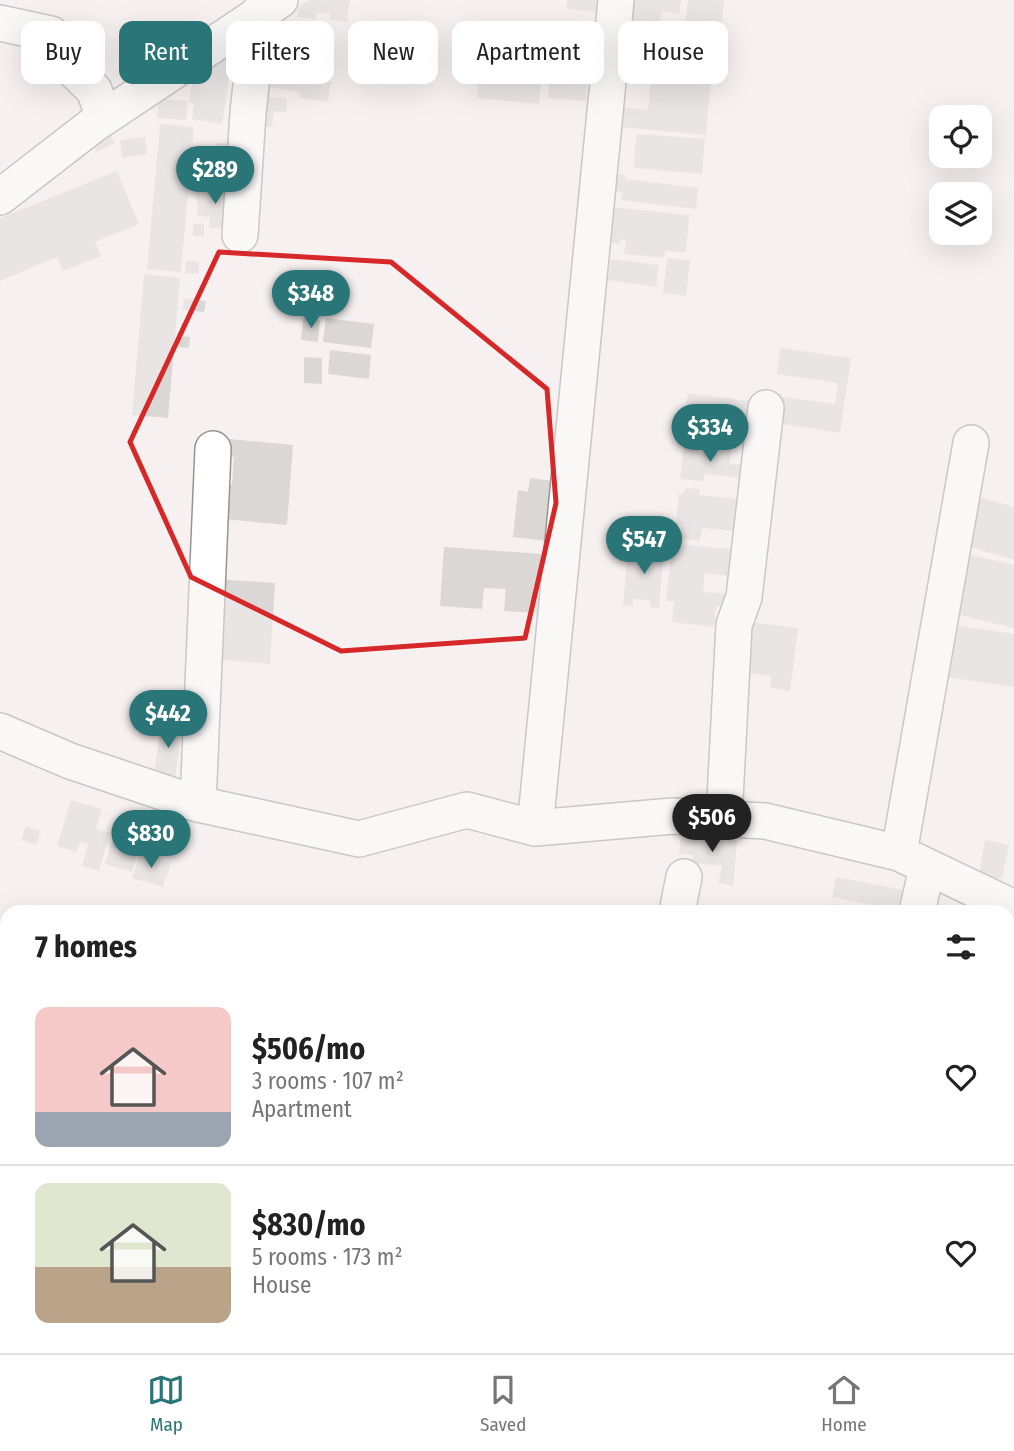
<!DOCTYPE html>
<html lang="en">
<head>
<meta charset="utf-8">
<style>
	body { margin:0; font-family:"Fira Sans Condensed",sans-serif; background:#f6f6f6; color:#222; height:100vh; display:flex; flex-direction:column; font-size:26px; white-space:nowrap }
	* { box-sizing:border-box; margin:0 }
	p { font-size:23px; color:#767676 }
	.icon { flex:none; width:38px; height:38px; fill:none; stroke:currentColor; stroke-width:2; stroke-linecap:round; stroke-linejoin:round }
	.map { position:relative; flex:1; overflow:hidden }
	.panel { position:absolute; left:0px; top:905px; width:1015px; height:450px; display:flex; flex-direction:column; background:#fff; border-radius:21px 21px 0 0; box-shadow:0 7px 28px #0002 }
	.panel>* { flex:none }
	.banner { position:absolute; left:21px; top:21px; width:973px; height:63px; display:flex; gap:14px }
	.controls { position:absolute; left:929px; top:105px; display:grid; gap:14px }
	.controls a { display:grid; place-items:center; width:63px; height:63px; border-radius:14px; background:#fff; box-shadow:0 7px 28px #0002; font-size:35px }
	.price { position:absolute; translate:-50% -60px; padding:0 16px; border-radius:24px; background:#2a7578; color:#fff; font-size:23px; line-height:46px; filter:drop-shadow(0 2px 4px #0008) }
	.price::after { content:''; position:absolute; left:50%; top:42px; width:21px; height:16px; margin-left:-10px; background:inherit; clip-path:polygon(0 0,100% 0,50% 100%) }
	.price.active { background:#222; color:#fff }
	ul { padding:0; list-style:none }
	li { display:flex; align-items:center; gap:21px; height:175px; padding:0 35px }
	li+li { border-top:2px solid #e0e0e0 }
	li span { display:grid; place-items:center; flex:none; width:196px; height:140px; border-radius:14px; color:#555 }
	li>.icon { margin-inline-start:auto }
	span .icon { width:84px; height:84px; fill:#fffc; stroke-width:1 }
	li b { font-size:30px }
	h2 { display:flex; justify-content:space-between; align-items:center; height:84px; padding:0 35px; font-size:30px }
	.chip { padding:0 24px; border-radius:14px; background:#fff; box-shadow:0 7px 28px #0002; font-size:24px; line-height:63px }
	.chip.active { background:#2a7578; color:#fff }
	.tabs { display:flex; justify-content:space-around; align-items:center; height:98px; border-top:2px solid #e0e0e0; background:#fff; font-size:19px; color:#767676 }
	.tabs a { display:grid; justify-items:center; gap:4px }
	.tabs .active { color:#2a7578 }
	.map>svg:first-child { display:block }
	.building { fill:#dad7d4 }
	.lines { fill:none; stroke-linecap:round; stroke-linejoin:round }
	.minor-casing { stroke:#989493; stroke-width:38 }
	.minor { stroke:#fff; stroke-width:35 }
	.marked { fill:none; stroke:#d62828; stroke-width:5; stroke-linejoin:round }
</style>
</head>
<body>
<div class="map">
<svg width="1014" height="1353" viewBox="0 0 1014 1353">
	<rect width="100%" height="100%" fill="#f6f1f0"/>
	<path class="building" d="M 309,0 L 350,0 L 347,22 L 329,19 L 330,14 L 317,13 L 316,19 L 297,17 L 298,7 Z
		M 567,0 L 602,0 L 601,12 L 567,9 Z
		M 629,0 L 681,0 L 679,14 L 662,11 L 659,26 L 626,21 Z
		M 688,0 L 724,0 L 718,56 L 655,49 L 657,30 L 684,33 Z
		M 276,29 L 330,37 L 326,70 L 332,72 L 328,102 L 299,98 L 300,92 L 267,87 L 270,69 L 297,73 L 299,59 L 283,57 L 286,41 L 274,40 Z
		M 222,49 L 243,52 L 240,73 L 230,72 L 222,124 L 192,119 L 194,103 L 189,102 L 194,72 Z
		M 653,59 L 712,65 L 706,135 L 619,127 L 621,107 L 648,110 Z
		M 480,64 L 542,71 L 539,104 L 477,98 Z
		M 550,68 L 588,71 L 586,101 L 548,98 Z
		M 258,96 L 287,99 L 286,112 L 274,111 L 272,127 L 255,125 Z
		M 159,99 L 188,101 L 186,120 L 157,118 Z
		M 160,124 L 194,127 L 181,272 L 147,269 Z
		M 108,130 L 115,143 L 97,152 L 90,138 Z
		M 636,134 L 705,139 L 702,174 L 634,168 Z
		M 145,137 L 147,154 L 122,158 L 120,140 Z
		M 217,143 L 235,144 L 233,167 L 194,164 L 196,150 L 217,152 Z
		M 117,171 L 139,224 L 95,242 L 101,256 L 63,271 L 57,257 L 0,281 L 0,218 Z
		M 602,172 L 625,175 L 625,179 L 698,188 L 696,209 L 621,200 L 622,192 L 599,190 Z
		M 196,187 L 232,190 L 229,229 L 209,228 L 210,217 L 198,216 Z
		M 611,207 L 689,215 L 686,252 L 665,251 L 664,258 L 624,254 L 626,240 L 620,239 L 620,244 L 600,242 Z
		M 193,224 L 204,224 L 204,237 L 193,236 Z
		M 667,258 L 690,260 L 686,296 L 663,293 Z
		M 611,259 L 659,265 L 656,287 L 608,280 Z
		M 186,261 L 199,262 L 199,274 L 185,273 Z
		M 144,274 L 180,278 L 168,418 L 132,415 Z
		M 184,299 L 206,301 L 204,312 L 183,310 Z
		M 326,318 L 374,324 L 371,348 L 323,342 Z
		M 303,319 L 320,320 L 318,342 L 301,340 Z
		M 179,336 L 190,337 L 189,348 L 178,347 Z
		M 780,348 L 851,358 L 840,433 L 771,422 L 775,396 L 835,404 L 838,383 L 777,374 Z
		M 330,350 L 371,355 L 369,379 L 328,374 Z
		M 304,357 L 322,358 L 322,384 L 304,383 Z
		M 688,393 L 756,402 L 754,417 L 715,413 L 712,439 L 683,435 Z
		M 229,439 L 293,445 L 287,525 L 223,519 L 226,484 L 232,485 L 234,457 L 228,456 Z
		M 684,441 L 700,442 L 699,452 L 719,454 L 720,444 L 731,446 L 730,464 L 751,466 L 750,479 L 704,474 L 704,481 L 680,479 Z
		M 530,478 L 553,481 L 546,541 L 513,537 L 518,490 L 528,492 Z
		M 685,488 L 700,489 L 699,495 L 740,499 L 737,531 L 702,528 L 700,541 L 680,539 L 681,525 L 676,525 L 679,493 L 684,493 Z
		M 979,497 L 1014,507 L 1014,560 L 966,546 Z
		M 672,544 L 740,550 L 738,577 L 705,573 L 703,592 L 736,594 L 735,608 L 716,606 L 714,627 L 672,622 L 674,602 L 666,601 Z
		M 444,547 L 541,554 L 537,613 L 504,611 L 506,589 L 484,588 L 482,609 L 440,606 Z
		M 628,547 L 664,551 L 659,608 L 650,607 L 650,600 L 633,599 L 633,606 L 623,605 Z
		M 964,553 L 1014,565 L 1014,628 L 950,613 Z
		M 215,579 L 275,583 L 270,664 L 210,659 Z
		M 741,621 L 798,628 L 790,691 L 770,688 L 771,676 L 735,671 Z
		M 954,625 L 1014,634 L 1014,687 L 947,677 Z
		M 162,718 L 184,721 L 174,783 L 153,780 Z
		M 71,800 L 102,809 L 96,829 L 110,833 L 99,871 L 82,866 L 88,844 L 80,842 L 76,852 L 57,846 Z
		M 168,818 L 185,825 L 176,846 L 159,839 Z
		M 26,826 L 41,831 L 36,845 L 21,840 Z
		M 114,835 L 141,844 L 132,872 L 105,864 Z
		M 681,835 L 737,840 L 733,886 L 718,883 L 722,866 L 692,863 L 693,855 L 679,854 Z
		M 985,840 L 1009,845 L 1002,879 L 979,875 Z
		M 140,853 L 171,863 L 163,887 L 132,878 Z
		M 836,877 L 909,891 L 905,911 L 832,897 Z
		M 831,904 L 871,910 L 871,912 L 829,912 Z
		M 6,910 L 7,910 L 7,940 L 0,938 Z
		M 371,1348 L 405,1348 L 404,1353 L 369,1353 Z
		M 413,1348 L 440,1348 L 439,1353 L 411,1353 Z
		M 478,1348 L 517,1348 L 516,1353 L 499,1353 Z
		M 602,1348 L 645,1348 L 644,1353 L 601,1353 Z
		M 665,1348 L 686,1348 L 706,1353 L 664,1353 Z"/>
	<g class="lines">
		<g class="minor-casing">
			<path id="minor" d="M 0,23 L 51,34 L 56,53 L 94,90 L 104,117
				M 0,197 L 93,125 L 280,0
				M 240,235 L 248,113 L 259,12
				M 0,731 L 70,761 L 198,804 L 359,839 L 467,810 L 535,828 L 673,816 L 765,821 L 899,853 L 1014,908
				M 198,804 L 213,449
				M 724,819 L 734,625 L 744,597 L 766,408
				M 535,828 L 616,0
				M 899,853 L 971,443
				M 677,912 L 684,877
				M 917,912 L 927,868
				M 0,1235 L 7,1239
				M 281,1348 L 285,1353
				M 58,1353 L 61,1348
				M 583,1353 L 584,1348
				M 831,1353 L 832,1348"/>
		</g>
		<use href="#minor" class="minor"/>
	</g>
	<path d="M0 0H1014V1353H0ZM 219,252 L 391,262 L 547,389 L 556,503 L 525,638 L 341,651 L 191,577 L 130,442 Z" fill="#f6f1f0" fill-opacity=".55" fill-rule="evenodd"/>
	<path class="marked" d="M 219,252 L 391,262 L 547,389 L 556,503 L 525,638 L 341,651 L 191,577 L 130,442 Z"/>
</svg>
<div class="controls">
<a><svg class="icon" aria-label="locate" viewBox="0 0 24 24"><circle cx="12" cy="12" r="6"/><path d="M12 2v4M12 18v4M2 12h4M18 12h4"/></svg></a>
<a><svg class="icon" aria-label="layers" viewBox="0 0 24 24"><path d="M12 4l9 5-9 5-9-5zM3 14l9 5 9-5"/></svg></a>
</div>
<b class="price" style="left:215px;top:206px">$289</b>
<b class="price" style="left:311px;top:330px">$348</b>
<b class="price" style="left:710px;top:464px">$334</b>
<b class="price" style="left:644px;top:576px">$547</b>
<b class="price" style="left:168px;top:750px">$442</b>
<b class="price active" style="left:712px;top:854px">$506</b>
<b class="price" style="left:151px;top:870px">$830</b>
<div class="banner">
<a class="chip">Buy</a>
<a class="chip active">Rent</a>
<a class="chip">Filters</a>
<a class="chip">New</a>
<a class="chip">Apartment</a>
<a class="chip">House</a>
</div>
<section class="panel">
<h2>7 homes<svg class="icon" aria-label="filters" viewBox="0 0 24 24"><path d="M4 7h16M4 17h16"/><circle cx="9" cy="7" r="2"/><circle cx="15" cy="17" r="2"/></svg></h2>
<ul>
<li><span style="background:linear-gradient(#f6c9c9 75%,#9aa5b1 0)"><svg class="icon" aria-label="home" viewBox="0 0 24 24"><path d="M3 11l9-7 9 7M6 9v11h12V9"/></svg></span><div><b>$506/mo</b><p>3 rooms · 107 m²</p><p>Apartment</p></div><svg class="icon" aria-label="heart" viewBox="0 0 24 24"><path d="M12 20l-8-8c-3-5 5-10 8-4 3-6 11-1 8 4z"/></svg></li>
<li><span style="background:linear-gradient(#dfe7d0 60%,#b9a48a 0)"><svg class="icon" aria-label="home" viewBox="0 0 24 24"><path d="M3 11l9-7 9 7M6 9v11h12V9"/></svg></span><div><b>$830/mo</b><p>5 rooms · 173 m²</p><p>House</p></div><svg class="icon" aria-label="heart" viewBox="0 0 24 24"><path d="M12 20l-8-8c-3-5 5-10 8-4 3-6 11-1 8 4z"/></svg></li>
</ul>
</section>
</div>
<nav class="tabs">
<a class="active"><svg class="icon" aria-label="map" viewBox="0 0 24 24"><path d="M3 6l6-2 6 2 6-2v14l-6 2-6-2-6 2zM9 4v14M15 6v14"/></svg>Map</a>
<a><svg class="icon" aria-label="saved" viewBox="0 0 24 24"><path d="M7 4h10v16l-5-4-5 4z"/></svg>Saved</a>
<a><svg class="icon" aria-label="home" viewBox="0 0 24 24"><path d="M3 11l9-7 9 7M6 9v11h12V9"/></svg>Home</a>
</nav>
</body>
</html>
